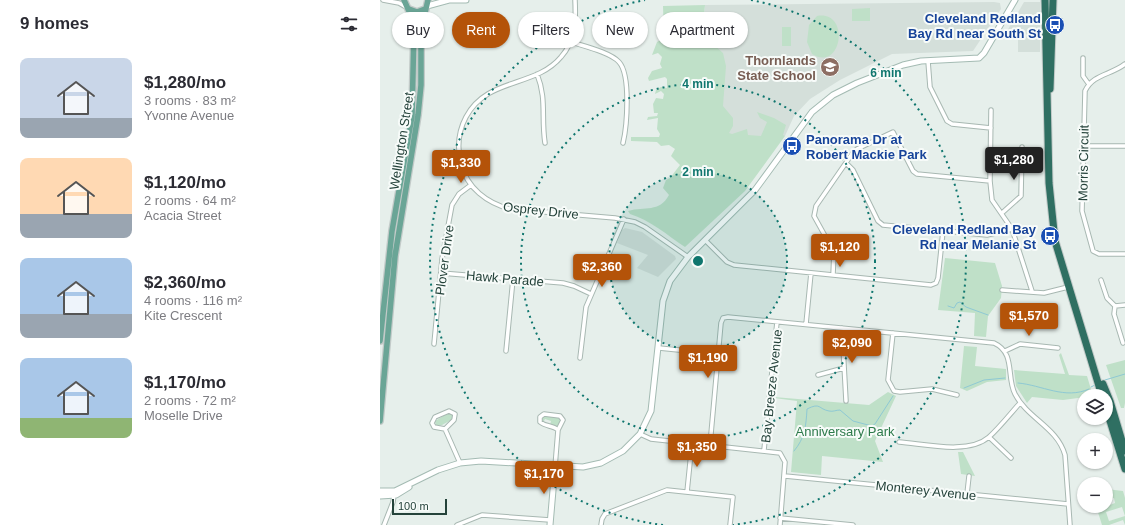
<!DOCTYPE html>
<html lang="en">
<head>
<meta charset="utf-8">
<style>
	body { margin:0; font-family:Helvetica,sans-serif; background:#f7f7f7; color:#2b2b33; height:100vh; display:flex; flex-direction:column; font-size:15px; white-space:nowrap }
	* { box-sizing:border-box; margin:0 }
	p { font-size:13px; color:#7c7c81 }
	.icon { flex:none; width:22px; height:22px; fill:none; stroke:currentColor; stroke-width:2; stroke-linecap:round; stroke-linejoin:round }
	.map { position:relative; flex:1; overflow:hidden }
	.details { display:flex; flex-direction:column; background:#fff; width:380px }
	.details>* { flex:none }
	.top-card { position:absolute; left:12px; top:12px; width:380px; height:36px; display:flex; gap:8px }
	.fabs { position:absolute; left:697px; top:389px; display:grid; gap:8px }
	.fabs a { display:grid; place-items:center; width:36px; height:36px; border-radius:50%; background:#fff; box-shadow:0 1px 3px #0004; font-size:20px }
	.scale { position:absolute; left:12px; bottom:10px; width:55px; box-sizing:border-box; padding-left:4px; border:2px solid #24423a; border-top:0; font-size:11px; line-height:14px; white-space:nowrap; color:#24423a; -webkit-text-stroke:3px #f7fbf9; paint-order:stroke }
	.price { position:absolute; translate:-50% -34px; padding:0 9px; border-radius:4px; background:#b45309; color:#fff; font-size:13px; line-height:26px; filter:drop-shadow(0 1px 2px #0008) }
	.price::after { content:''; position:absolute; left:50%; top:24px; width:12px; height:9px; margin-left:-6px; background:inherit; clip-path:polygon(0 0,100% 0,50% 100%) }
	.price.on { background:#222; color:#fff }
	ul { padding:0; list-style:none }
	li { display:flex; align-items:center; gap:12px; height:100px; padding:0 20px }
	li span { display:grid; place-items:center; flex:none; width:112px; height:80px; border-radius:8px; color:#555 }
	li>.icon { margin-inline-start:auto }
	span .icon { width:48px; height:48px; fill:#fffc; stroke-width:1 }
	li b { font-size:17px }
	h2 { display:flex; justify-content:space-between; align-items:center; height:48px; padding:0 20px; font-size:17px }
	.chip { padding:0 14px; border-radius:18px; background:#fff; box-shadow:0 1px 3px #0004; font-size:14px; line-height:36px }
	.chip.on { background:#b45309; color:#fff }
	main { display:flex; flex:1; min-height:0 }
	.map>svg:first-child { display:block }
	.built { fill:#d4dfda }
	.green { fill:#bfe0c8 }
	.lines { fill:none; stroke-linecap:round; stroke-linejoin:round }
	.stream { stroke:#8ec9d4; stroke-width:1 }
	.street-casing { stroke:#a8b8b2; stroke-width:5.5 }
	.secondary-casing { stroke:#a4bbb3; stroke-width:7 }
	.primary-casing { stroke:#c2cac8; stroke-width:8 }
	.highway-casing { stroke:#c2cac8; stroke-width:9 }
	.street { stroke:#fff; stroke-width:3.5 }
	.secondary { stroke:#fff; stroke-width:5 }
	.primary { stroke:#6aa596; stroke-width:5.5 }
	.highway { stroke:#2f6f62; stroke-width:7 }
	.ring { fill:none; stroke:#0f766e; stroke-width:2; stroke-dasharray:2 4 }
	.labels { text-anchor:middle; stroke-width:4; stroke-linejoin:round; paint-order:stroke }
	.transit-label { font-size:13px; font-weight:bold; fill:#164399; stroke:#f7fbf9; text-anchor:end }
	.education-label { font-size:13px; font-weight:bold; fill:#785e54; stroke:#f7fbf9; text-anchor:end }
	.street-label { font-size:13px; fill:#24423a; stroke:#f7fbf9 }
	.park-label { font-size:13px; fill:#2d7a4b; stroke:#f7fbf9 }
	.centre { fill:#0f766e; stroke:#f7fbf9; stroke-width:2 }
	.ring-label { font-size:12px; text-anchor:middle; font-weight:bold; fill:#0f766e; stroke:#f7fbf9; stroke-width:4; stroke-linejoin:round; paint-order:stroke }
</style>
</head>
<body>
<main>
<section class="details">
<h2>9 homes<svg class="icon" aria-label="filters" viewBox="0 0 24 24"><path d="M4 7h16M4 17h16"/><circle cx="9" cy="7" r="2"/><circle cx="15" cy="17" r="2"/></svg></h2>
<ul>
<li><span style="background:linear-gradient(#c9d6e8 75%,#9aa5b1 0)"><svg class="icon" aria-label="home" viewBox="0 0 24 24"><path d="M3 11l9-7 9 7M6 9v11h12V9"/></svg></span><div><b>$1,280/mo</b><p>3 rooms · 83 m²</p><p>Yvonne Avenue</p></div></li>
<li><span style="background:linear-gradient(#ffd9b3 70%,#9aa5b1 0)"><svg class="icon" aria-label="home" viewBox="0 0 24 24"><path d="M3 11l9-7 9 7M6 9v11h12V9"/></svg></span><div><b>$1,120/mo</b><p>2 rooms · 64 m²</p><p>Acacia Street</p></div></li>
<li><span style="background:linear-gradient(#a9c7e8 70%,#9aa5b1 0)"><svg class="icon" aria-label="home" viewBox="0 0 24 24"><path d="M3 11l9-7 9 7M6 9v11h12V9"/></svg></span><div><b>$2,360/mo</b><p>4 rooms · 116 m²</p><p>Kite Crescent</p></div></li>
<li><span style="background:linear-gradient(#a9c7e8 75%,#8fb573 0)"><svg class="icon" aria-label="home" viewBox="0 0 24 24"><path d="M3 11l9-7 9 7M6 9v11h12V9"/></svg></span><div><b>$1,170/mo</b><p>2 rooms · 72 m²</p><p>Moselle Drive</p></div></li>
</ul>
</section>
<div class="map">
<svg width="745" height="525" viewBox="0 0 745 525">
	<rect width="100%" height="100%" fill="#e6efeb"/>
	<path class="built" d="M 614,2 L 620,3 L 621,9 L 593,51 L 512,54 L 460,80 L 430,99 L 414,116 L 405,136 L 347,136 L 343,106 L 322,34 L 325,5 Z
		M 644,2 L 660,2 L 660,52 L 638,52 L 638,38 L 623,38 Z
		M 245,228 L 262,232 L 295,256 L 296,259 L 278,277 L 257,268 L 268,255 L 237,243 L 242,230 Z"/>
	<path class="green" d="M 325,5 L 322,34 L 343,53 L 346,66 L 343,106 L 353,118 L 353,126 L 349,133 L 352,134 L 367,129 L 368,135 L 381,136 L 387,122 L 380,118 L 377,112 L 394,118 L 406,125 L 403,135 L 405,136 L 365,191 L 305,247 C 287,235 270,220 250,214 L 248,211 C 265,206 279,213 289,195 L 283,188 L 286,180 L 290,178 L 300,165 L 291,156 L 295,149 L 289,145 L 281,146 L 277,142 L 251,141 L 251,137 L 279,137 L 280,134 L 277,129 L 278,118 L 267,120 L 268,117 L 277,116 L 278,113 L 274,113 L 273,104 L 276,98 L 283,99 L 284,94 L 281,91 L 275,94 L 276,90 L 281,87 L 287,88 L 287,79 L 285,77 L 269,81 L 268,78 L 272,71 L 282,68 L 280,64 L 282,57 L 278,53 L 272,55 L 277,42 L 284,38 L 283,6 Z
		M 490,8 L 490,21 L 472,21 L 472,9 Z
		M 437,16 C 471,10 462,73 432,54 L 427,42 L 429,25 Z
		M 402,27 L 411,27 L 411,46 L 402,46 Z
		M 565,258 L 615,263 L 622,286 L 621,298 L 608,316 L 606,337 L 594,336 L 595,313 L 558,310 Z
		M 584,346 L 597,347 L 595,366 L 626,369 L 626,380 L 607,382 L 587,391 L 580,388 Z
		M 681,353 L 689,375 L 707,376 L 713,396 L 683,400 L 652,397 L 647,403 L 636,386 L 634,370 L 685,374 L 679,355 Z
		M 745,360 L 745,403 L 744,408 L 741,408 L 726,365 Z
		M 508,392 L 516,396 L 495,441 L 503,462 L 442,456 L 441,475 L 411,472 L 417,401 L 394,398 L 394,397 L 489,405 Z
		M 70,412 L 74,416 L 73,419 L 62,425 L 56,426 L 55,421 Z
		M 165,416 L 180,418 L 181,421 L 177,426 L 170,425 L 171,421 L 165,419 L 163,423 L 162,417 Z
		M 578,452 L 583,452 L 595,476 L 581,474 Z
		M 726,489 L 743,491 L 745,498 L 745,516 L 742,507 L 726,512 L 729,521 L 745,516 L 745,525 L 743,520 L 729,525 L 722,525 L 716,506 L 726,506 L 726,502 L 727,506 L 735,503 L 734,498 L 726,500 Z"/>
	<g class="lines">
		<path class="stream" d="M 568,306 L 574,308 L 577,303 L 580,302 L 586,307 L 608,315
			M 725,380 L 745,374
			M 638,383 C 662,385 685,400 709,389
			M 711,387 L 715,385
			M 584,388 L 604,380 L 625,378
			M 414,451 C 425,438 426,426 427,409 C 441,402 438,409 449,411 C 453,412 456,410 460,410 L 473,421 L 492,426 L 495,424 L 513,396"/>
		<g class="street-casing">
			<path id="street" d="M 3,0 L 19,3 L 26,7
				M 195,0 C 196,21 196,40 181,57 C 155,88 107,77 86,117 C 78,132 77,148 81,164 C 87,188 107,203 130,209 L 235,218 L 255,222 L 265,227 L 308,257
				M 191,42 C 203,46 230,52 239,62 C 251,75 247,126 243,143
				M 703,58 L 703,76 L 708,83
				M 548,61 L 550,87 L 567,121 L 572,124 L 611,128
				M 745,64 C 731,75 713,74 705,91 L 702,211 L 713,251 L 719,254 L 745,254
				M 157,74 C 167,99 161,117 165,143
				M 705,146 L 745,146
				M 466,163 L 473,170 L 498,221 L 503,225 L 607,235 L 632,229
				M 610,181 L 611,110
				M 622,213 L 641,196 L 642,147
				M 326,241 L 347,262 L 354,265 L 551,285 L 556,283 L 558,278 L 563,231
				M 61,273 L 183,283 L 194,286 L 211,294
				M 453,275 L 454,252 L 434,216 L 436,206 L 472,154 L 477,149 L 513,132 L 533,171 L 537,174 L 610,181 L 612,200 L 632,229 L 652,291
				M 721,280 L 727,298 L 735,306 L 734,314 L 743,343
				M 622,290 L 664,293 L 688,287
				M 735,306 L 745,305
				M 426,324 L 431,273
				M 462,328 L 466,401
				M 513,333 L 508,380 L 514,391 L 520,392 L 552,389 L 577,395
				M 54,344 L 62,259 L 72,205 L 79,194 L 91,185
				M 279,348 L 338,354
				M 126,351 L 133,279
				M 625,351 L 640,344 L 678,348
				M 200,358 L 206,307 L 244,219
				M 438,375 L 464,368
				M 69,411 L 75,414 L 74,420 L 65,429 L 54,427 L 52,423 L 55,417 Z
				M 65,429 L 80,463
				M 260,434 L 271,439 L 400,453 L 405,462 L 400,525
				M 609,437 L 631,458
				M 519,442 C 545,444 588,455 609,437 C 620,427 630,414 640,403
				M 330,445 L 341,323 L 343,318 L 348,317 L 614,343 C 636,353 626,377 635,394 C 648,419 677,427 685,455 L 690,525
				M 384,450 L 397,322
				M 175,467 L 178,430 L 183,420 L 180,416 L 164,414 L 160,417 L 160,422 C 166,427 173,425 178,430
				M 405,476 L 688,504
				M 307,492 L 312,443
				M 587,494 L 589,476
				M 400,518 L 473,525
				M 4,525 L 13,502 L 14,495
				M 77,525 L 102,515 L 170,520
				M 221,525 L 222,519 L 225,514 L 287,490 L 353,497 L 350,525"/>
		</g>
		<g class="secondary-casing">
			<path id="secondary" d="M 47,6 L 69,0 L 86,0
				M 0,491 L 15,491 L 58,470 L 80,463 L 101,461 L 203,467 L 221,463 L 243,451 L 260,434 L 271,411 L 283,301 L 290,281 L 308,257 L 375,190 L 432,112 L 453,95 L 477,83 L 523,65 L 541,61 L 599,58 L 604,53 L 635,0
				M 0,496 L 16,495 L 29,487
				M 170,525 L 175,467"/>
		</g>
		<g class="primary-casing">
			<path id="primary" d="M 29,9 L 37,12 L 45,9
				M 0,341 L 12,231 L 32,116 L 34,30 L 33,20 L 24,0
				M 0,421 L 15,256 L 38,115 L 41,85 L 41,30 L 48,0"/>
		</g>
		<g class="highway-casing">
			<path id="highway" d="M 665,0 L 669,183 L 675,241 L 722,396
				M 670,89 L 673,0
				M 723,384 L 730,401 L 745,451
				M 726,408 L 745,469"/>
		</g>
		<use href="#street" class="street"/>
		<use href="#secondary" class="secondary"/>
		<use href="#primary" class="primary"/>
		<use href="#highway" class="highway"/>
	</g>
	<circle cx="318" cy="261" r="89" fill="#0f766e" fill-opacity=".12"/>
	<g class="ring">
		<circle cx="318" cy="261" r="89"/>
		<circle cx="318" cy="261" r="177"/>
		<path d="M283 525A266 266 0 0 1 265 0M371 0A266 266 0 0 1 353 525"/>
	</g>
	<defs>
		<g id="bus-disc" transform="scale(1)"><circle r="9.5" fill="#1a4fb4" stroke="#f7fbf9"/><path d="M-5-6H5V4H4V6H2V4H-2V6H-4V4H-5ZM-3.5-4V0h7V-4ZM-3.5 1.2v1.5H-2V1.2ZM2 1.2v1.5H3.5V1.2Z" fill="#fff"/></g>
		<g id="school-disc" transform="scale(1)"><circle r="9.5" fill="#8d6e63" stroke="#f7fbf9"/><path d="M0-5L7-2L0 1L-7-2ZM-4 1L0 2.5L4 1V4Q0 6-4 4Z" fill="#fff"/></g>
	</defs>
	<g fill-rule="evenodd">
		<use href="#bus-disc" x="675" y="25"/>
		<use href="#school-disc" x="450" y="67"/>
		<use href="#bus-disc" x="412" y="146"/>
		<use href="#bus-disc" x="670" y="236"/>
	</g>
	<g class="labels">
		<g class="transit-label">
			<text x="661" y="23">Cleveland Redland<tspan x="661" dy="15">Bay Rd near South St</tspan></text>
			<text x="426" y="144" text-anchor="start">Panorama Dr at<tspan x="426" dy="15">Robert Mackie Park</tspan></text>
			<text x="656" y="234">Cleveland Redland Bay<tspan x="656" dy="15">Rd near Melanie St</tspan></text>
		</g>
		<g class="education-label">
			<text x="436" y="65">Thornlands<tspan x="436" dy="15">State School</tspan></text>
		</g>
		<g class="street-label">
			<text transform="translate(21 141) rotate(-81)" y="5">Wellington Street</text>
			<text transform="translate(703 163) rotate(-89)" y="5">Morris Circuit</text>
			<text transform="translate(161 210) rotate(6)" y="5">Osprey Drive</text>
			<text transform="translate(64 260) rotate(-82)" y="5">Plover Drive</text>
			<text transform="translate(125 278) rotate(5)" y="5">Hawk Parade</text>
			<text transform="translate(391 386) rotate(-84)" y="5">Bay Breeze Avenue</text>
			<text transform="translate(546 490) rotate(6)" y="5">Monterey Avenue</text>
		</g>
		<g class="park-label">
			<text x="465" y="436">Anniversary Park</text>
		</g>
	</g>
	<circle cx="318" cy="261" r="6" class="centre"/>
	<g class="ring-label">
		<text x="506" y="77">6 min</text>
		<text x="318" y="88">4 min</text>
		<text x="318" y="176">2 min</text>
	</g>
</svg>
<div class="fabs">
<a><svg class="icon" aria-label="layers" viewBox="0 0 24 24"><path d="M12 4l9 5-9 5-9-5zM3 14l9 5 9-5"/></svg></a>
<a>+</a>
<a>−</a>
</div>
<div class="scale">100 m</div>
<b class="price on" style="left:634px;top:181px">$1,280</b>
<b class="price" style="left:81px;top:184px">$1,330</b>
<b class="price" style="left:460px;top:268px">$1,120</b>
<b class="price" style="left:222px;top:288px">$2,360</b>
<b class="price" style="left:649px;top:337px">$1,570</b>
<b class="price" style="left:472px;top:364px">$2,090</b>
<b class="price" style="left:328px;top:379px">$1,190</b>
<b class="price" style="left:317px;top:468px">$1,350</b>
<b class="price" style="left:164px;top:495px">$1,170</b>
<div class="top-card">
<a class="chip">Buy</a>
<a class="chip on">Rent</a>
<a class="chip">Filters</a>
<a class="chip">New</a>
<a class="chip">Apartment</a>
</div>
</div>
</main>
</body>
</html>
